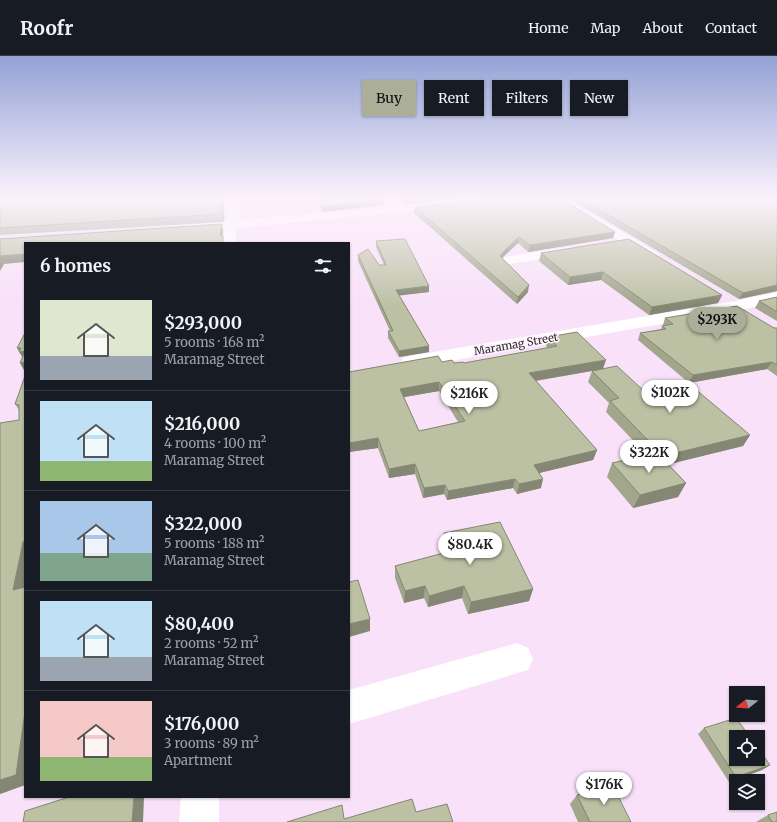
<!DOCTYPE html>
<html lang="en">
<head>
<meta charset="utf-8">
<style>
	body { margin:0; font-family:Merriweather,serif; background:#20242c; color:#f1f3f6; height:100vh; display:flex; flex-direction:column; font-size:15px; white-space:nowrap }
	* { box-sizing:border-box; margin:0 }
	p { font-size:13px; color:#9ea1a6 }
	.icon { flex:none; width:22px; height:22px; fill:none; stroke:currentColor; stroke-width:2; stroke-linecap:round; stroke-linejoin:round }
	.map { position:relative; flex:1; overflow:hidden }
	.drawer { position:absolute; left:24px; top:186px; width:326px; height:556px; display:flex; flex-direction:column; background:#171b24; border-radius:0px; box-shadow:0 1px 3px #0004 }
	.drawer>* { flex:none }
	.guide { position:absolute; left:362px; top:24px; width:355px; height:36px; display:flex; gap:8px }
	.needle { width:26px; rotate:253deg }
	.fabs { position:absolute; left:729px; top:630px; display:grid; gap:8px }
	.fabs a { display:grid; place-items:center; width:36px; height:36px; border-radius:0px; background:#171b24; box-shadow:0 1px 3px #0004; font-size:20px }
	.price { position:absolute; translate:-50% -34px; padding:0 9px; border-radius:14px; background:#fff; color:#222; font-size:13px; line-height:26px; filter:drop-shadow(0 1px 2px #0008) }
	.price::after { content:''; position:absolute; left:50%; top:24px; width:12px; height:9px; margin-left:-6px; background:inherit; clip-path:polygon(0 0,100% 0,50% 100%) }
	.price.active { background:#abaf9a; color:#111 }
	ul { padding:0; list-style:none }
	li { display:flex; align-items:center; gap:12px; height:100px; padding:0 16px }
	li+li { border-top:1px solid #363941 }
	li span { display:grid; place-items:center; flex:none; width:112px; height:80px; border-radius:0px; color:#555 }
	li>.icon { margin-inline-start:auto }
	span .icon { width:48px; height:48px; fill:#fffc; stroke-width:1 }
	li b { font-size:17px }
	h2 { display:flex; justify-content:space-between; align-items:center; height:48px; padding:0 16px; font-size:17px }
	.tag { padding:0 14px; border-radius:0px; background:#171b24; box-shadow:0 1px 3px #0004; font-size:14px; line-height:36px }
	.tag.active { background:#abaf9a; color:#111 }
	header { display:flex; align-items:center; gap:24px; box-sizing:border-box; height:56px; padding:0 20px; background:#171b24; border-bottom:1px solid #363941 }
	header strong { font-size:19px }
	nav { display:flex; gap:22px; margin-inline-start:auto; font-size:14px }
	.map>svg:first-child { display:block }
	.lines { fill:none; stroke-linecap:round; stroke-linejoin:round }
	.street { fill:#fff; fill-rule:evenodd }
	.wall { fill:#a2a68d; fill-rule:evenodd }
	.shaded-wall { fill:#848773 }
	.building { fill:#bcc1a4; stroke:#848773; fill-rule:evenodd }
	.labels { text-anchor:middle; stroke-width:3; stroke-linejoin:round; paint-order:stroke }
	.far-street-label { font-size:11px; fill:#322a33; stroke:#fdf4fd }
</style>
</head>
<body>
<header>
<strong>Roofr</strong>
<nav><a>Home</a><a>Map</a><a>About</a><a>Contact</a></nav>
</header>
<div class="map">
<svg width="777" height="766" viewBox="0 0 777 766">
	<rect width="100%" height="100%" fill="#f8e1f9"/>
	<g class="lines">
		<path class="street" d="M 230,143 L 240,143 L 238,164 L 445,146 L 451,149 L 445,152 L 237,172 L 235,187 L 223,187 L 225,173 L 193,176 L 189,175 L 187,172 L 189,169 L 193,168 L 226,165 Z
			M 554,143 L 567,143 L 657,197 L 659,200 L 657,203 L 647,203 Z
			M 569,191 L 574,192 L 576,195 L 574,198 L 510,208 L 505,207 L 503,204 L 505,201 L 510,200 Z
			M 777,236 L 777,246 L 736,255 L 410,312 L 403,310 L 401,306 L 403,302 L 410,300 L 736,245 Z
			M 517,587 L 528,592 L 533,603 L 528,614 L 349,668 L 349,634 Z
			M 181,741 L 219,741 L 219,766 L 179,766 Z"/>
	</g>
	<path class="wall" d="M 0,143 L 223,143 L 224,166 L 0,179 Z
		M 399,143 L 452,143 L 405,148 Z
		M 570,143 L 777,143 L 777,235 L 739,243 Z
		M 415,151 L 615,176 L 613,182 L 528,196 L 518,187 L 504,200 L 502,202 L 528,236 L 517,248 L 414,157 Z
		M 376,185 L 429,230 L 429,236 L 399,239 L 429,296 L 399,301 L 388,282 L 388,275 L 390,275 L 358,205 L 358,199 L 379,209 L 384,209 L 376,191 Z
		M 541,197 L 722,239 L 718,247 L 649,259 L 601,224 L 568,229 L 539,205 Z
		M 777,241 L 777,265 L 755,252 L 759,245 Z
		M 665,262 L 777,272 L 777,320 L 767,313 L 689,327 L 638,284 L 640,277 L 661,273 L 662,270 L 663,269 Z
		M 548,281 L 644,335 L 750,379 L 743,390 L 668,408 L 686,427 L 678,441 L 633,452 L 607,421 L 612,407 L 647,399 L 606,356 L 609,347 L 588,326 L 592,315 L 536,325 L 597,394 L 593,404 L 539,417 L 541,432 L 517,438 L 513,432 L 447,444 L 444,438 L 423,442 L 415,418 L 389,422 L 378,392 L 349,396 L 349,316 L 442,306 L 454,307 L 464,307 L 548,292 L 546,290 ZM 439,335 L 458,366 L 419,375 L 404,341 Z
		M 25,320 L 25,729 L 0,738 L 0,367 L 19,364 L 19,354 L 15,348 Z
		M 444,477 L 533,533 L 529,545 L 468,558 L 462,542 L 428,551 L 424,542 L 404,547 L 395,522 L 395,510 L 445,497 L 442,489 Z
		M 704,672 L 770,709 L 762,714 L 729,726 L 698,678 Z
		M 577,739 L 631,766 L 578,766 L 570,748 Z
		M 768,759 L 777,766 L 756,766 Z"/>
	<path class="shaded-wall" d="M 221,143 L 223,143 L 224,166 L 222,158 Z
		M 405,143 L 452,143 L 405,148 Z
		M 384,144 L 384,149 L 322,156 L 321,151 Z
		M 222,168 L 223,176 L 222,187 L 220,179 Z
		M 615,176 L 613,182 L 528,196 L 530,189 Z
		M 519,181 L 518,187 L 504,200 L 499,207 L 500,200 L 505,194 Z
		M 25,198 L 25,206 L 4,208 L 0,215 L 0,200 Z
		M 603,216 L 601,224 L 568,229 L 570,221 Z
		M 529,229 L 528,236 L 517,248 L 518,241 Z
		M 777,229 L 777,235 L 739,243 L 743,237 Z
		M 429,230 L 429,236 L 396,240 L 396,234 Z
		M 722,239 L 718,247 L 649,259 L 652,251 Z
		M 429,290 L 429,296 L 399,301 L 399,295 Z
		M 17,292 L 21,292 L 25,296 L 25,316 L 20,307 L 25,306 Z
		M 606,304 L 603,313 L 527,326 L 529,317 Z
		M 772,306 L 767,313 L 689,327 L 693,319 Z
		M 439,326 L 439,335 L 399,342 L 400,333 Z
		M 750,379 L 743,390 L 658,411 L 663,400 Z
		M 378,382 L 378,392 L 349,396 L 349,387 Z
		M 597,394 L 593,404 L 531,419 L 534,409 Z
		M 415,408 L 415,418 L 389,422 L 389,413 Z
		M 515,423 L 513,432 L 447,444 L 448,435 Z
		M 543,423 L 541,432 L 517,438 L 519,428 Z
		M 686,427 L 678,441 L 633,452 L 640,439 Z
		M 445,429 L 444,438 L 423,442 L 424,432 Z
		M 25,485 L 25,537 L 13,534 L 23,486 Z
		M 425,530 L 424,542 L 404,547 L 405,535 Z
		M 464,530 L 462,542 L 428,551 L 429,540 Z
		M 533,533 L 529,545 L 468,558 L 471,546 Z
		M 370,563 L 370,575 L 349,581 L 349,568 Z
		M 25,656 L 25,729 L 0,738 L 0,724 Z
		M 770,709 L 762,714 L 729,726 L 736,721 Z
		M 134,741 L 144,741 L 143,766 L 132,766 Z"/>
	<path class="building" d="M 0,143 L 221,143 L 222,158 L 0,172 Z
		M 320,143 L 384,143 L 384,144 L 321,151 Z
		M 495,143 L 561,143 L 615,176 L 530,189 L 519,181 L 505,194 L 500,200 L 529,229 L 518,241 L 415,151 Z
		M 581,143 L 777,143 L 777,229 L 743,237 Z
		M 222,168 L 220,179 L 223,181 L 223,187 L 25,187 L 25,198 L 0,200 L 0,183 Z
		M 405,183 L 429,230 L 396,234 L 429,290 L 399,295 L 388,275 L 393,275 L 358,199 L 368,193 L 379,209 L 386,209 L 376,185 Z
		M 629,183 L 722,239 L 652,251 L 603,216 L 570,221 L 541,197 Z
		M 777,241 L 777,256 L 759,245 Z
		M 737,250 L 774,272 L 777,272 L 777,309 L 772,306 L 693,319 L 640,277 L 666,273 L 662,270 L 673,268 L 665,262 Z
		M 577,276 L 606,304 L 529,317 L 597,394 L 534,409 L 543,423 L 519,428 L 515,423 L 448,435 L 445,429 L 424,432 L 415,408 L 389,413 L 378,382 L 349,387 L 349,316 L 438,300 L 442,306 L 452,304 L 454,307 L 463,306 L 464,307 L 557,290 L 548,281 ZM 439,326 L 465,365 L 419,375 L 400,333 Z
		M 25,277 L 25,306 L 20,307 L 25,295 L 19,296 L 21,292 L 17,292 Z
		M 617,310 L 644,335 L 688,327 L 750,379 L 663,400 L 610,345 L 619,342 L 592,315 Z
		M 25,320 L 25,485 L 23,486 L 13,534 L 25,531 L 25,656 L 16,719 L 0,724 L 0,367 L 19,364 L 19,349 L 15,348 Z
		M 657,397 L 686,427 L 640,439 L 612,407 Z
		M 500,466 L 533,533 L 471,546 L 464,530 L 429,540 L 425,530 L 405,535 L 395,510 L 451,495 L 444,477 Z
		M 358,524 L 370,563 L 349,568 L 349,526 Z
		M 736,662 L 750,681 L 736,681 L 736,703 L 758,703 L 758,692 L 770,709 L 736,721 L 704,672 Z
		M 612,728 L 631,766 L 590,766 L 577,739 Z
		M 69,741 L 134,741 L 132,766 L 23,766 L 25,755 Z
		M 412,743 L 416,756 L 447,748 L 453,766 L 287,766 L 342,749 L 344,763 Z
		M 777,756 L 777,766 L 772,766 L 768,759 Z"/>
	<linearGradient id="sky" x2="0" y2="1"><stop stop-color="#93a2d5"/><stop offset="0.57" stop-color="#fcf2fc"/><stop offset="1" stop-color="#fcf2fc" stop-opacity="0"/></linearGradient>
	<rect width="777" height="250" fill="url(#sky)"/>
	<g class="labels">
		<g class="far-street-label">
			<text transform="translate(516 288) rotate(-10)" y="4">Maramag Street</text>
		</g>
	</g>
</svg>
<div class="fabs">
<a><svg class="needle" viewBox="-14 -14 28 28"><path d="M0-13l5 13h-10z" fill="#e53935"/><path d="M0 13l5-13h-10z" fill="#9ea1a6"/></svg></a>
<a><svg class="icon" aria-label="locate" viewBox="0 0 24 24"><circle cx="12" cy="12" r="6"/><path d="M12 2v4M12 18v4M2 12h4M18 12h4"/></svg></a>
<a><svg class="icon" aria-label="layers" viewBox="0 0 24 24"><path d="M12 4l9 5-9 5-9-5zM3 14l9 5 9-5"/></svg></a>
</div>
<b class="price active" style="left:717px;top:285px">$293K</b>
<b class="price" style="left:670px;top:358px">$102K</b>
<b class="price" style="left:469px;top:359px">$216K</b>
<b class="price" style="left:649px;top:418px">$322K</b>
<b class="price" style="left:470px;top:510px">$80.4K</b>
<b class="price" style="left:604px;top:750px">$176K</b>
<div class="guide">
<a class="tag active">Buy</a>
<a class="tag">Rent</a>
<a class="tag">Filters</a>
<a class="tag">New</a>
</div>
<section class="drawer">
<h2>6 homes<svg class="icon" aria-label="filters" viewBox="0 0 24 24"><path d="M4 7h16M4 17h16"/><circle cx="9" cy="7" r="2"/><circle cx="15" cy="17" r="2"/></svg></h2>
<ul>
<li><span style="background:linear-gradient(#dfe7d0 70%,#9aa5b1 0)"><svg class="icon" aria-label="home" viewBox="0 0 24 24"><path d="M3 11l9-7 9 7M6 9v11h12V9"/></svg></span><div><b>$293,000</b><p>5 rooms · 168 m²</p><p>Maramag Street</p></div></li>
<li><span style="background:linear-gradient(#bfe0f5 75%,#8fb573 0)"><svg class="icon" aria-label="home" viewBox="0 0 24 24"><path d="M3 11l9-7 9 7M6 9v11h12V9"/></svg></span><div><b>$216,000</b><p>4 rooms · 100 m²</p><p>Maramag Street</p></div></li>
<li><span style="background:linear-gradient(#a9c7e8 65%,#7fa58c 0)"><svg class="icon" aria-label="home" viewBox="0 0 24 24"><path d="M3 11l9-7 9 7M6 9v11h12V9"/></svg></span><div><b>$322,000</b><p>5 rooms · 188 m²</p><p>Maramag Street</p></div></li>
<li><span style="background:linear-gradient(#bfe0f5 70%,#9aa5b1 0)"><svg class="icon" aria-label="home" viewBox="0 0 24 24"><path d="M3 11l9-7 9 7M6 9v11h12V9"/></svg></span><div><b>$80,400</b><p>2 rooms · 52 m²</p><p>Maramag Street</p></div></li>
<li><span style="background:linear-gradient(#f6c9c9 70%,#8fb573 0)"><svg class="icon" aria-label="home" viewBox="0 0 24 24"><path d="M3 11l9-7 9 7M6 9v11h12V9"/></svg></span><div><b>$176,000</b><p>3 rooms · 89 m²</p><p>Apartment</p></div></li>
</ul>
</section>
</div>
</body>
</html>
